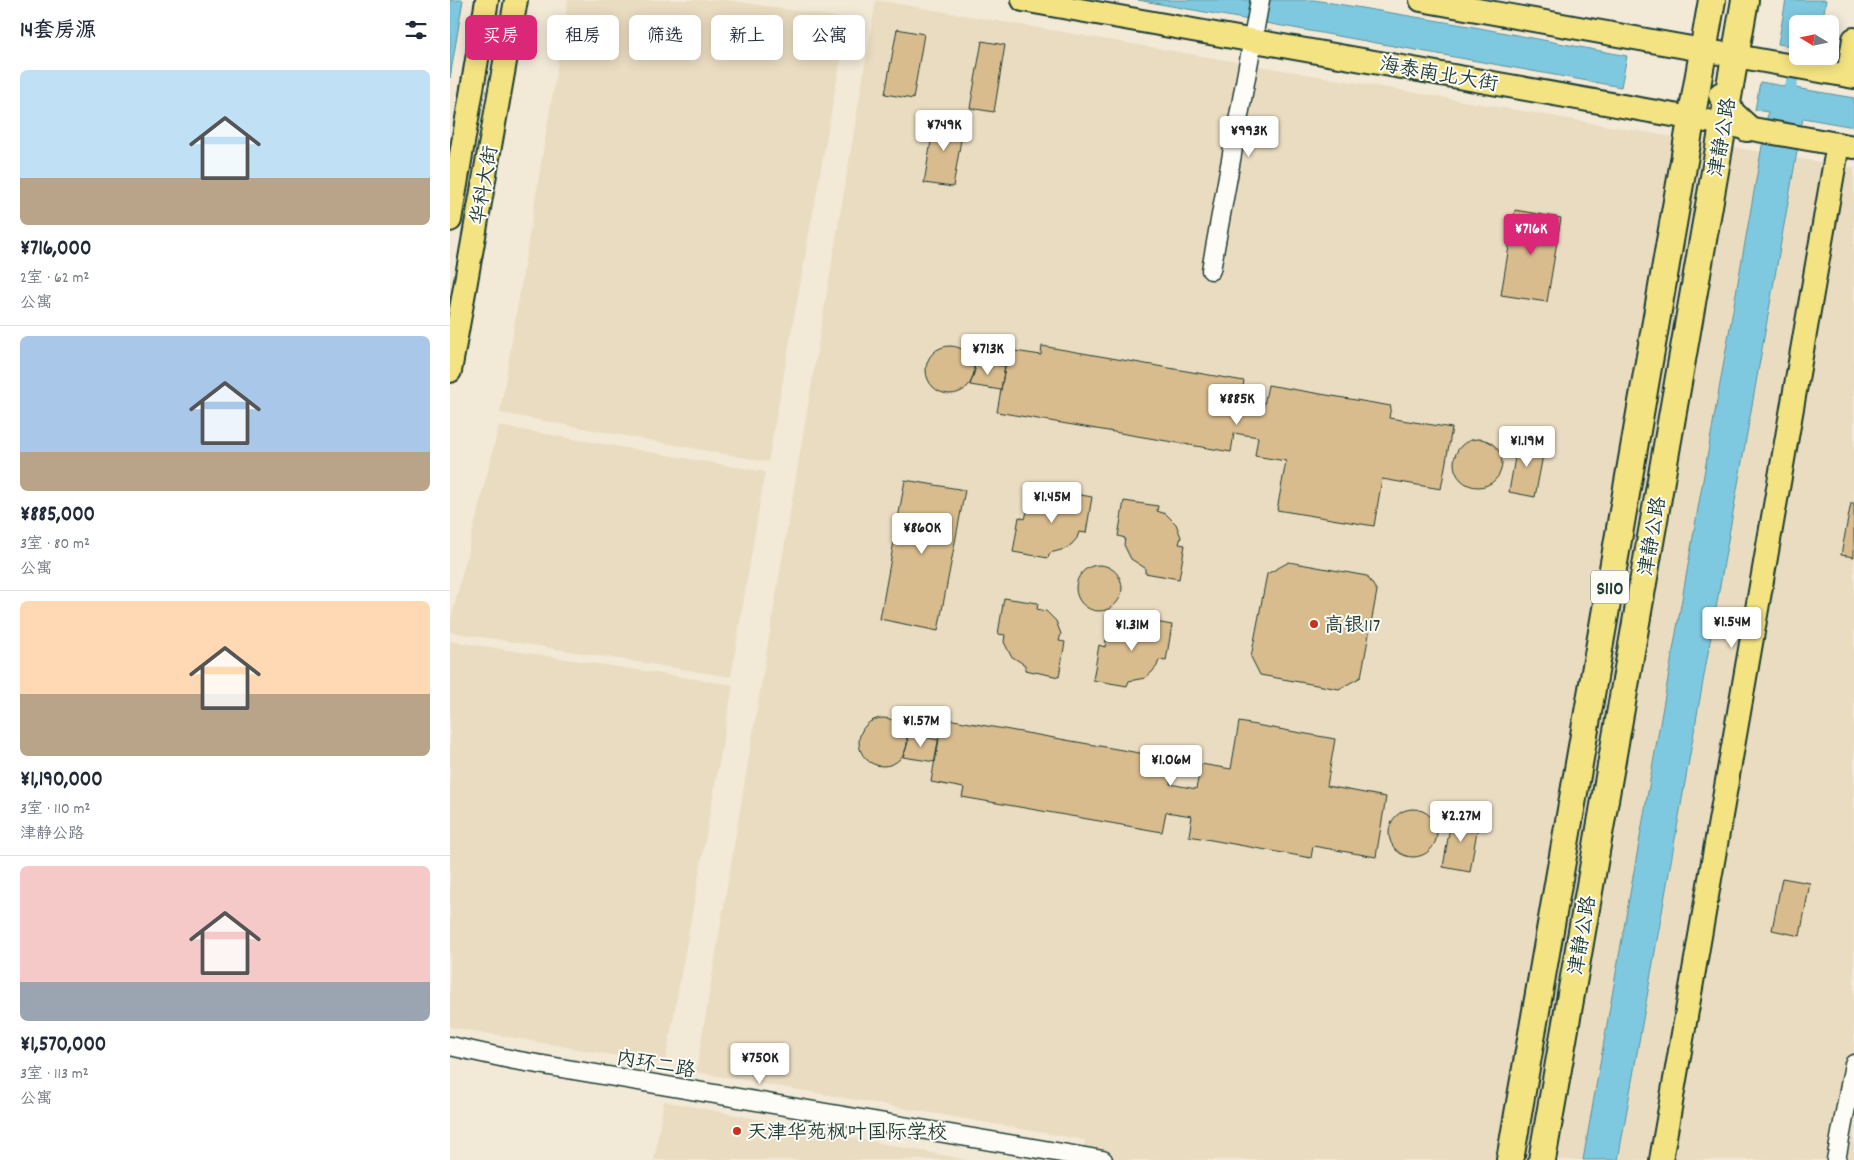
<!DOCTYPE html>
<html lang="zh">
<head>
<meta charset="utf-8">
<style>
	body { margin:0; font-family:Dekko,"LXGW WenKai TC",sans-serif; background:#f6f6f7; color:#1f2937; height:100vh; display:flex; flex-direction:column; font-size:19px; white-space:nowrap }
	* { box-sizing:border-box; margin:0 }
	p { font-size:16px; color:#747a83 }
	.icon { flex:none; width:28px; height:28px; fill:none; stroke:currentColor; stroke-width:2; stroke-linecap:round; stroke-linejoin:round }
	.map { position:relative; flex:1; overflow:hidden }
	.side { display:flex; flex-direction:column; background:#fff; width:450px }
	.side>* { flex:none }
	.top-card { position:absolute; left:15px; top:15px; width:475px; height:45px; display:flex; gap:10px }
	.needle { width:32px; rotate:280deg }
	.buttons { position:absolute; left:1339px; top:15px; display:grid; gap:10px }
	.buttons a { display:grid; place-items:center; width:50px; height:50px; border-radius:8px; background:#fff; box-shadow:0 2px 12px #0003; font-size:25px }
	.price { position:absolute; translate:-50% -42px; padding:0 11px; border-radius:5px; background:#fff; color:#222; font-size:16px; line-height:32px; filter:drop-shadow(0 1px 2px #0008) }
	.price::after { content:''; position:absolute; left:50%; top:30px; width:15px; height:11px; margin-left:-8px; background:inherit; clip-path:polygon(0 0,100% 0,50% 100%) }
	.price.selected { background:#db2777; color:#fff }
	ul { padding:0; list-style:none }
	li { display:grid; align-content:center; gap:10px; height:265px; padding:0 20px }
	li+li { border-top:1px solid #e0e1e3 }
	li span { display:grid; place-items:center; height:155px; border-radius:8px; color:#555 }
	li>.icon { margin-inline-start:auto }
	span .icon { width:90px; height:90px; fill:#fffc; stroke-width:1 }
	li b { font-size:21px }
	h2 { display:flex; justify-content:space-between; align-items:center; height:60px; padding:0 20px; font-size:21px }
	.tag { padding:0 18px; border-radius:8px; background:#fff; box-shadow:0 2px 12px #0003; font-size:18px; line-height:45px }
	.tag.selected { background:#db2777; color:#fff }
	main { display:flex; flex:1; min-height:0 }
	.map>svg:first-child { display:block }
	.built { fill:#eadcc1 }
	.water { fill:#7fc9e0; stroke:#59919b }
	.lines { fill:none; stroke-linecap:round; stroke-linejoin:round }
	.canal { stroke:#7fc9e0; stroke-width:12 }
	.building { fill:#d8bc8d; stroke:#1f3d34 }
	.minor-casing { stroke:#1f3d34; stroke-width:21 }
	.major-casing { stroke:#1f3d34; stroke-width:26 }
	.highway-casing { stroke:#1f3d34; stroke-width:30 }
	.minor { stroke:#fdfcf7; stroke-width:18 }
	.major { stroke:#f4e382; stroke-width:22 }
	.highway { stroke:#f4e382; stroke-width:26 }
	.poi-dot { fill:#c8321e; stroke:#fdfcf7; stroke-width:2 }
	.labels { text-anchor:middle; stroke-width:4; stroke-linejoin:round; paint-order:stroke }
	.shield { fill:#fdfcf7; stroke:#62766e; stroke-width:1 }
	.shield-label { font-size:19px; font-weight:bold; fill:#1f3d34 }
	.street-label { font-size:20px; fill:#1f3d34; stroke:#fdfcf7 }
	.poi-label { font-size:20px; fill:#1f3d34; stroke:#fdfcf7; text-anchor:start }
</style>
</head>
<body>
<main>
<section class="side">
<h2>14套房源<svg class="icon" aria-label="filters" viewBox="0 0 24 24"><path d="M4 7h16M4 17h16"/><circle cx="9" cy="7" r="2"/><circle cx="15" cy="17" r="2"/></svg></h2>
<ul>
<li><span style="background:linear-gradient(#bfe0f5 70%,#b9a48a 0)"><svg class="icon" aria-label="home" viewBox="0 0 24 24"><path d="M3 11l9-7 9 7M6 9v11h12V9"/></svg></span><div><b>¥716,000</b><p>2室 · 62 m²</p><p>公寓</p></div></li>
<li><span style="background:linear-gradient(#a9c7e8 75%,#b9a48a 0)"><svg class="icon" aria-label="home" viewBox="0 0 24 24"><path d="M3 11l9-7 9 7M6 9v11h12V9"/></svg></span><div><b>¥885,000</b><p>3室 · 80 m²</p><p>公寓</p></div></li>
<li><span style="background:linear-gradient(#ffd9b3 60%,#b9a48a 0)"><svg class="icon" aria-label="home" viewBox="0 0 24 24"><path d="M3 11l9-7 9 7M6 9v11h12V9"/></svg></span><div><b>¥1,190,000</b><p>3室 · 110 m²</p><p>津静公路</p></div></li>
<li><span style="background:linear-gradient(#f6c9c9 75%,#9aa5b1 0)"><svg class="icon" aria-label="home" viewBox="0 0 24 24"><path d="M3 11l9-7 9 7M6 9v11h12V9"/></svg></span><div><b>¥1,570,000</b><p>3室 · 113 m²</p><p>公寓</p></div></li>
</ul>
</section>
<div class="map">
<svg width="1404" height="1160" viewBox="0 0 1404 1160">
	<rect width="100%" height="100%" fill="#f2e9d7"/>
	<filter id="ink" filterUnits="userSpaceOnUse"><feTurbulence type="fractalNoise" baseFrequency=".02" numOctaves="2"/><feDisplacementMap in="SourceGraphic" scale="10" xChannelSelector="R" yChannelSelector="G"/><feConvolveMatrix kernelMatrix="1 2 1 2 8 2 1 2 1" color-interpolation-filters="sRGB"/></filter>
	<g filter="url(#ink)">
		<path class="built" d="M 118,0 L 277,0 L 398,19 L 318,462 L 50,413 Z
			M 426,0 L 1404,168 L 1404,1160 L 631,1160 L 635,1140 L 246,1072 Z
			M 49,426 L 315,472 L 281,677 L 0,632 L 0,623 Z
			M 0,641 L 283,685 L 215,1064 L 0,1027 Z
			M 214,1101 L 518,1160 L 204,1160 Z"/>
		<path class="water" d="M 0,0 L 13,0 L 0,78 Z
			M 688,0 L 864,0 L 1019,26 L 1177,56 L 1171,87 Z
			M 1336,0 L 1376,0 L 1372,24 L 1348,24 L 1347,47 L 1328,44 Z
			M 1310,82 L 1404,98 L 1404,127 L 1353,118 L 1168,1160 L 1133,1160 L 1318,112 L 1305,110 Z"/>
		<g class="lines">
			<path class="canal" d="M 1338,104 L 1348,47"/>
		</g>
		<path class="building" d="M 447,29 L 474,34 L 463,99 L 435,94 Z
			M 532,41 L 555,45 L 544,112 L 520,108 Z
			M 485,117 L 514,122 L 503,187 L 474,183 Z
			M 1065,210 L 1111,218 L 1097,302 L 1051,295 Z
			M476 370a24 24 0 1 1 48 0a24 24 0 1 1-48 0Z
			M 592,346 L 794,381 L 789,406 L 813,410 L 818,385 L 941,406 L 939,418 L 1002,428 L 991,489 L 932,479 L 924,526 L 827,510 L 836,461 L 805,456 L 808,437 L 784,433 L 781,452 L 547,412 L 558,350 L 591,355 Z
			M 523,362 L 555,366 L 551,390 L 520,385 L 525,370 Z
			M1004 463a24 24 0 1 1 48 0a24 24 0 1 1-48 0Z
			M 1068,440 L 1095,445 L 1085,497 L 1059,492 Z
			M 455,480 L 515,490 L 488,631 L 430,619 Z
			M 609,491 L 642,497 L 636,533 L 629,532 L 627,538 L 622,544 L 615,549 L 600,553 L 598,558 L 563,552 L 569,517 L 575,519 L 577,512 L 585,501 L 599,495 L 607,496 Z
			M 674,501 L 708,506 L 707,511 L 716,514 L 726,524 L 731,537 L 729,544 L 735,545 L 729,579 L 695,573 L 695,568 L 681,559 L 674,545 L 675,538 L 668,536 Z
			M 1401,503 L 1404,503 L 1404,557 L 1391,555 Z
			M 839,562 L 917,576 L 927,591 L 911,677 L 889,689 L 810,675 L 801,657 L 817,574 Z
			M626 588a23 23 0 1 1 46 0a23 23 0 1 1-46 0Z
			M 554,598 L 588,603 L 587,609 L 596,611 L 606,621 L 611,634 L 609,641 L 615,642 L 609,677 L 575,670 L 575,665 L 561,656 L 554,642 L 555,635 L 548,634 Z
			M 689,619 L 722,625 L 716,661 L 709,660 L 707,666 L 702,672 L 695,678 L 679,681 L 677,686 L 643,680 L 649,645 L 655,647 L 656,640 L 665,629 L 678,623 L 687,624 Z
			M409 742a24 24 0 1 1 48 0a24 24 0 1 1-48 0Z
			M 492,718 L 723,759 L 720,784 L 746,789 L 751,764 L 781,769 L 789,722 L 885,739 L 877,786 L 936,797 L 926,857 L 863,846 L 861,858 L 739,836 L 742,816 L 716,812 L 712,832 L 512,797 L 514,788 L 481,782 Z
			M 457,734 L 489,740 L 485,762 L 453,757 L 458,742 Z
			M939 833a24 24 0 1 1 48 0a24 24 0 1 1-48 0Z
			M 1002,815 L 1029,819 L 1020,872 L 993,867 Z
			M 1332,878 L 1360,883 L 1350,936 L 1322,930 Z"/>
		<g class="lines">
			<g class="minor-casing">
				<path id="minor" d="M 761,270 L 810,0
					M 0,1046 L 64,1060 L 653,1160
					M 1386,1160 L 1404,1064"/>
			</g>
			<g class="major-casing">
				<path id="major" d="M 573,0 L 1404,147
					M 971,0 L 1404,77
					M 1398,76 L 1404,39
					M 0,220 L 37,0
					M 0,371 L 66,0
					M 1211,1160 L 1388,144"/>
			</g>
			<g class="highway-casing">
				<path id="highway" d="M 1272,95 L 1282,114 L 1297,128
					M 1060,1160 L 1262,0
					M 1092,1160 L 1295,0"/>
			</g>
			<use href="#minor" class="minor"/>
			<use href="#major" class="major"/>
			<use href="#highway" class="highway"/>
		</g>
	</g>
	<g class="poi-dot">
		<circle cx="864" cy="624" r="5"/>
		<circle cx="287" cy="1131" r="5"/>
	</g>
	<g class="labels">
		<rect class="shield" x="1141" y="570.5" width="38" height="33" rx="4"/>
		<g class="shield-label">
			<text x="1160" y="594">S110</text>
		</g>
		<g class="street-label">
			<text transform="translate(989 73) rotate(10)" y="7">海泰南北大街</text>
			<text transform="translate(1271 137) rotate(-80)" y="7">津静公路</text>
			<text transform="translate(33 185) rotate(-80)" y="7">华科大街</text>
			<text transform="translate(1201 536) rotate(-80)" y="7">津静公路</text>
			<text transform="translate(1131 935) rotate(-80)" y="7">津静公路</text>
			<text transform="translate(206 1063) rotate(10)" y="7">内环二路</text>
		</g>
		<g class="poi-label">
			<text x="874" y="631">高银117</text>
			<text x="297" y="1138">天津华苑枫叶国际学校</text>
		</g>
	</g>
</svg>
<div class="buttons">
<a><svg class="needle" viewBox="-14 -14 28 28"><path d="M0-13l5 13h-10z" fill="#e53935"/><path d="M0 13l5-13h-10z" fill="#747a83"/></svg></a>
</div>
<b class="price" style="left:494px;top:152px">¥749K</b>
<b class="price" style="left:799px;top:158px">¥993K</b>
<b class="price selected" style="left:1081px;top:256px">¥716K</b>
<b class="price" style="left:538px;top:376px">¥713K</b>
<b class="price" style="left:787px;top:426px">¥885K</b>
<b class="price" style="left:1077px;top:468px">¥1.19M</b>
<b class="price" style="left:602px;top:524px">¥1.45M</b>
<b class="price" style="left:472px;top:555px">¥860K</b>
<b class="price" style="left:1282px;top:649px">¥1.54M</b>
<b class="price" style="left:682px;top:652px">¥1.31M</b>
<b class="price" style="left:471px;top:748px">¥1.57M</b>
<b class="price" style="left:721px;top:787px">¥1.06M</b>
<b class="price" style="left:1011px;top:843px">¥2.27M</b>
<b class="price" style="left:310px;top:1085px">¥750K</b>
<div class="top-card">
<a class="tag selected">买房</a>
<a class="tag">租房</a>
<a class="tag">筛选</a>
<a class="tag">新上</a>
<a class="tag">公寓</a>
</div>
</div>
</main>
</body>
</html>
